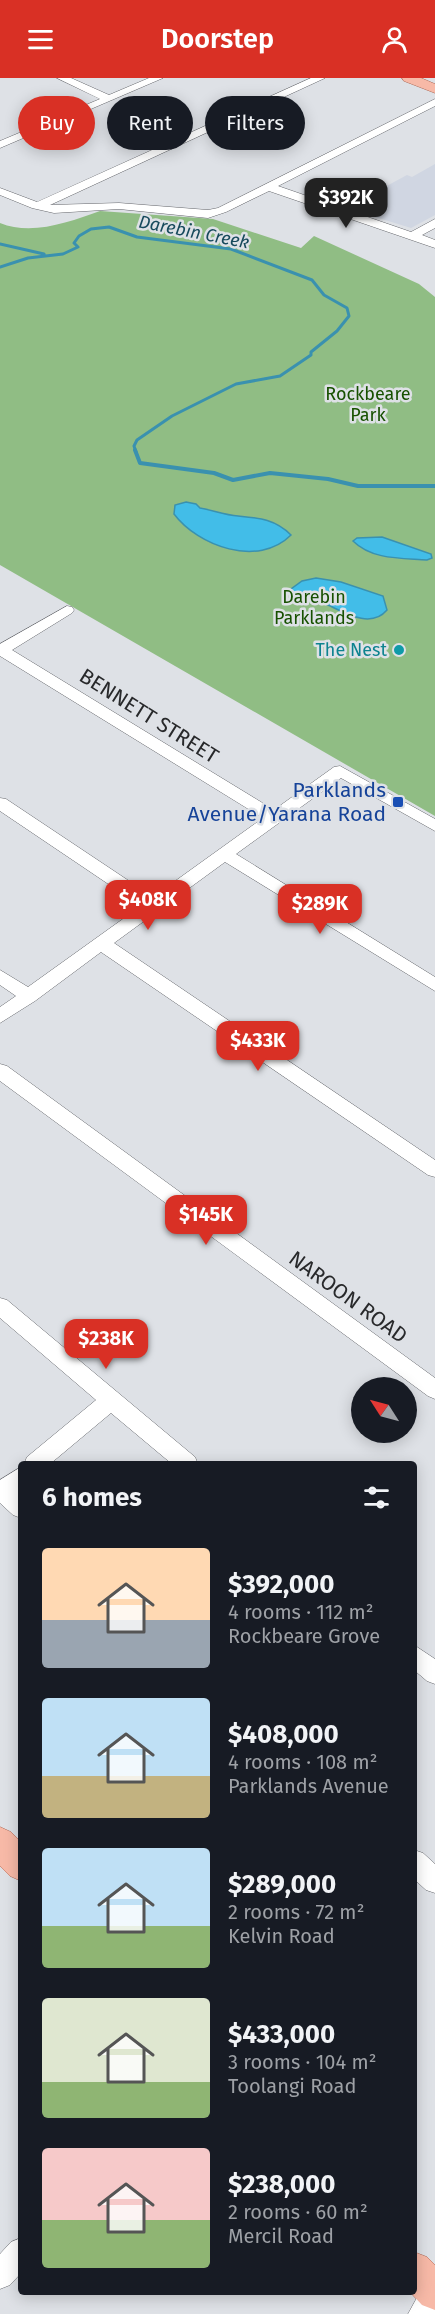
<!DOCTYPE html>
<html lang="en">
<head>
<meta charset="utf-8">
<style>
	body { margin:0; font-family:"Fira Sans",sans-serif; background:#20242c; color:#f1f3f6; height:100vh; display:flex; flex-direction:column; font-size:22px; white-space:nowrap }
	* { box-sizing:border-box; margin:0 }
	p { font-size:20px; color:#9ea1a6 }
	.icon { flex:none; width:33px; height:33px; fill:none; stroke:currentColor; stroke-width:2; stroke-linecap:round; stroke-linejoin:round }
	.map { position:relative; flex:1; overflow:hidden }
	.panel { position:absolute; left:18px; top:1383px; width:399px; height:834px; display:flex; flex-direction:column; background:#171b24; border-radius:6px; box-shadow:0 3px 15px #0003 }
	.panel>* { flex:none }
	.guide { position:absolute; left:18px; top:18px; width:399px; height:54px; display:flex; gap:12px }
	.needle { width:39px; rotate:306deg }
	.buttons { position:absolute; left:351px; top:1299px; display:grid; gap:12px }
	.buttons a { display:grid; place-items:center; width:66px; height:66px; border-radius:50%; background:#171b24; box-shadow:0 3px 15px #0003; font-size:30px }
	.price { position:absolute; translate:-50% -51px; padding:0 14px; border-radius:12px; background:#d93025; color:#fff; font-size:20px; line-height:39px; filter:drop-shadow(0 2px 3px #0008) }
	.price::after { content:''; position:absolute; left:50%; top:36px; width:18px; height:14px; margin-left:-9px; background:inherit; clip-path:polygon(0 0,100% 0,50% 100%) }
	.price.on { background:#222; color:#fff }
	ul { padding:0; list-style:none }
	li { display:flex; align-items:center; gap:18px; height:150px; padding:0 24px }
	li span { display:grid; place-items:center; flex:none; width:168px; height:120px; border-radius:6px; color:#555 }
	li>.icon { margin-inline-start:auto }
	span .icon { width:72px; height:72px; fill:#fffc; stroke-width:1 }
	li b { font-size:26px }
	h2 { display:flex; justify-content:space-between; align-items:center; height:72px; padding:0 24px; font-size:26px }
	.chip { padding:0 21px; border-radius:27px; background:#171b24; box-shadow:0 3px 15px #0003; font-size:21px; line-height:54px }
	.chip.on { background:#d93025; color:#fff }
	header { display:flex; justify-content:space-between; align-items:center; height:78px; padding:0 24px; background:#d93025; color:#fff; font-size:27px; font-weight:600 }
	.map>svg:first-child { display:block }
	.built { fill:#d0d6e2 }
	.green { fill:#90bd84 }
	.water { fill:#42bde8; stroke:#3a91af; stroke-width:1.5 }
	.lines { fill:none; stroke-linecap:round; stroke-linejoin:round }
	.stream-far1 { stroke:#3a91af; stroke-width:3 }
	.stream { stroke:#3a91af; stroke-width:4 }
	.minor-casing { stroke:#65676c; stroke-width:1 }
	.major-casing { stroke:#ab6856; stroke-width:1 }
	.minor { fill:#fff; fill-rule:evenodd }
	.major { fill:#f7b9a7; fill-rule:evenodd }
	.culture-dot { fill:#0f9aa8; stroke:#dee1e6; stroke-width:2 }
	.transit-dot { fill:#1a4fb4; stroke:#dee1e6; stroke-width:2 }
	.labels { text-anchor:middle; stroke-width:5; stroke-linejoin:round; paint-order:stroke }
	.far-water-label { font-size:18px; font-style:italic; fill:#174a5c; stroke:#dee1e6 }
	.far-park-label { font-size:18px; fill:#175100; stroke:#dee1e6 }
	.far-culture-label { font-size:18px; fill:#0d838f; stroke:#dee1e6; text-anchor:end }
	.street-label { font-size:21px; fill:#28292b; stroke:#dee1e6 }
	.transit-label { font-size:21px; fill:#164399; stroke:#dee1e6; text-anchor:end }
</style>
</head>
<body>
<header><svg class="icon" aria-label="menu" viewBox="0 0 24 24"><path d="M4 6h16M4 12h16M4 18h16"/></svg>Doorstep<svg class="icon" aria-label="person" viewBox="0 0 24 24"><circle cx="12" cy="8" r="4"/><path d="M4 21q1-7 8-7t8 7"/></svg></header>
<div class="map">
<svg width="435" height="2236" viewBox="0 0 435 2236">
	<rect width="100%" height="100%" fill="#dee1e6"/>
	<path class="built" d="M 435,86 L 435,137 L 411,150 L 346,130 L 407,97 L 412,99 Z"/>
	<path class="green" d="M 100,133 L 213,141 L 301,170 L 314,158 L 419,206 L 435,219 L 435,738 L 0,487 L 0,145 C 32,158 69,144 100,133 Z"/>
	<path class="water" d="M 186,424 L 196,426 L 200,430 C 212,432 225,437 238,438 C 259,440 275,441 291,457 C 258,490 198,468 174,436 L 175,427 Z
		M 382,459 L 431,476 L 432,480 L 427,482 C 402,480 372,482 353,463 L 357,460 Z
		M 316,500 L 341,504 L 383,518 L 387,532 C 371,551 345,535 328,527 C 321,523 307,524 296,520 L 291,511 L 302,503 Z"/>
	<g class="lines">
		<path class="stream-far1" d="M 0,166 L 44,176
			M 0,189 L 28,180 L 63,176 L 78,169 L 74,165 L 79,158 L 91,151 L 109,149 L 137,159 L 231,171 L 312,202 L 324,217 L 347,230 L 349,238 L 337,253 L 311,274 L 311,277 L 280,298 L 236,306 L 172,338 L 137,362 L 134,368 L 136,374"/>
		<path class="stream" d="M 135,372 L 140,385 L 214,395 L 233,402 L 270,395 L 328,401 L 358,408 L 435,408"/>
		<g class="minor-casing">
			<path id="minor" d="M 57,0 L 71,0 L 109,17 L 149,0 L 163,0 L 0,70 L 0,63 L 100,21 Z
				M 311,0 L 325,0 L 50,127 L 119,125 L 208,132 L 218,130 L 435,21 L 435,28 L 278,108 L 411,154 L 435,141 L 435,150 L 422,157 L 435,162 L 435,170 L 269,113 L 226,134 L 208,140 L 119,131 L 54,135 L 32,130 L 0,117 L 0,110 L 37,124 Z
				M 67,528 L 72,529 L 74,532 L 72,535 L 12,572 L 274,732 L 334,689 L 340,688 L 435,741 L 435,753 L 341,700 L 236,776 L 435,899 L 435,913 L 225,784 L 114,865 L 435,1082 L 435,1099 L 428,1097 L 101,874 L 35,923 L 0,945 L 0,929 L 16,918 L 0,907 L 0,892 L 28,909 L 141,828 L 0,733 L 0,720 L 6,721 L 153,819 L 263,740 L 0,578 L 0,566 Z
				M 0,986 L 7,988 L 435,1300 L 435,1321 L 428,1318 L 0,1003 Z
				M 0,1220 L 7,1222 L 195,1379 L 198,1386 L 172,1386 L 111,1335 L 50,1386 L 24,1386 L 27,1379 L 96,1322 L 0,1240 Z
				M 21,1389 L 21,1411 L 18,1414 L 21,1416 L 21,1440 L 13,1437 L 0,1425 L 0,1402 Z
				M 414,1567 L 435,1581 L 435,1606 L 427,1603 L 414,1592 Z
				M 414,1772 L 423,1775 L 435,1786 L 435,1815 L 426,1812 L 414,1801 Z
				M 21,2160 L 21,2195 L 10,2207 L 0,2211 L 0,2176 L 11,2164 Z
				M 435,2201 L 435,2236 L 408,2236 L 425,2205 Z"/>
		</g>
		<g class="major-casing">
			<path id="major" d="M 402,0 L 421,0 L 435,6 L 435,15 L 404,3 Z
				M 0,1749 L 11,1754 L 21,1764 L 21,1803 L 10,1798 L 0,1788 Z
				M 414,2174 L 427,2179 L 435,2187 L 435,2232 L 422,2227 L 410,2214 L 414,2214 Z"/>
		</g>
		<use href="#minor" class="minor"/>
		<use href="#major" class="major"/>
	</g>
	<circle class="culture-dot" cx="399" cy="572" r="6"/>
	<rect class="transit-dot" x="392" y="718" width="12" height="12" rx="3"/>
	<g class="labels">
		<g class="far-water-label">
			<text transform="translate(194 154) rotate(11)" y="6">Darebin Creek</text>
		</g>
		<g class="far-park-label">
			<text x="368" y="322">Rockbeare<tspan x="368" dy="21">Park</tspan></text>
			<text x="314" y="525">Darebin<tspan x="314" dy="21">Parklands</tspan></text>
		</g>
		<g class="far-culture-label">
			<text x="387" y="578">The Nest</text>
		</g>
		<g class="street-label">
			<text transform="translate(149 638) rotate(32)" y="7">BENNETT STREET</text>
			<text transform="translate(348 1219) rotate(36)" y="7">NAROON ROAD</text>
		</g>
		<g class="transit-label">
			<text x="386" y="719">Parklands<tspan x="386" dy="24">Avenue/Yarana Road</tspan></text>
		</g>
	</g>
</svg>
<div class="buttons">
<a><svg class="needle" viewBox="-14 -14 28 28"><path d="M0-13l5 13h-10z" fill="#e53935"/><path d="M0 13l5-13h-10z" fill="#9ea1a6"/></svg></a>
</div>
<b class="price on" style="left:346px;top:151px">$392K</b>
<b class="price" style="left:148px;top:853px">$408K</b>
<b class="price" style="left:320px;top:857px">$289K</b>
<b class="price" style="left:258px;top:994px">$433K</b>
<b class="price" style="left:206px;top:1168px">$145K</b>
<b class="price" style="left:106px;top:1292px">$238K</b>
<div class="guide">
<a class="chip on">Buy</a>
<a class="chip">Rent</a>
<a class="chip">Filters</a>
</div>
<section class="panel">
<h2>6 homes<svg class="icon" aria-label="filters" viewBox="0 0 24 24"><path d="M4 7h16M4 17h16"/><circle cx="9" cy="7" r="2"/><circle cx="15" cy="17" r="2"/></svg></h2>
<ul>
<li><span style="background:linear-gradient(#ffd9b3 60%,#9aa5b1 0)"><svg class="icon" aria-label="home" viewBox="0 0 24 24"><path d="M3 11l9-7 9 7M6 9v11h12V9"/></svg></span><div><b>$392,000</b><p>4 rooms · 112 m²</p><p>Rockbeare Grove</p></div></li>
<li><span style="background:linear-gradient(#bfe0f5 65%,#c2b280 0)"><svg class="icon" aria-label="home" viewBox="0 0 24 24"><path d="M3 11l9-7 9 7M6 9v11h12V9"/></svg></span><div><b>$408,000</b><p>4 rooms · 108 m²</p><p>Parklands Avenue</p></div></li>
<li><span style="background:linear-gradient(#bfe0f5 65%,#8fb573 0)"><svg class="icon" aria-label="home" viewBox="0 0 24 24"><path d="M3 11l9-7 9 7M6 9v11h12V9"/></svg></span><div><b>$289,000</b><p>2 rooms · 72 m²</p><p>Kelvin Road</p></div></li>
<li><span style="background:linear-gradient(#dfe7d0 70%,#8fb573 0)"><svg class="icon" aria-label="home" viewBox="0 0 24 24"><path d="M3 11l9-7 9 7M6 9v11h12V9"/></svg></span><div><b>$433,000</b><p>3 rooms · 104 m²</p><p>Toolangi Road</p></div></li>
<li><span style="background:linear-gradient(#f6c9c9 60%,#8fb573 0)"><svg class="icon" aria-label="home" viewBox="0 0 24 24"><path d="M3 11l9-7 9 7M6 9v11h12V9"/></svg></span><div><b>$238,000</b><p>2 rooms · 60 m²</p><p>Mercil Road</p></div></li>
</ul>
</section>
</div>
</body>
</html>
